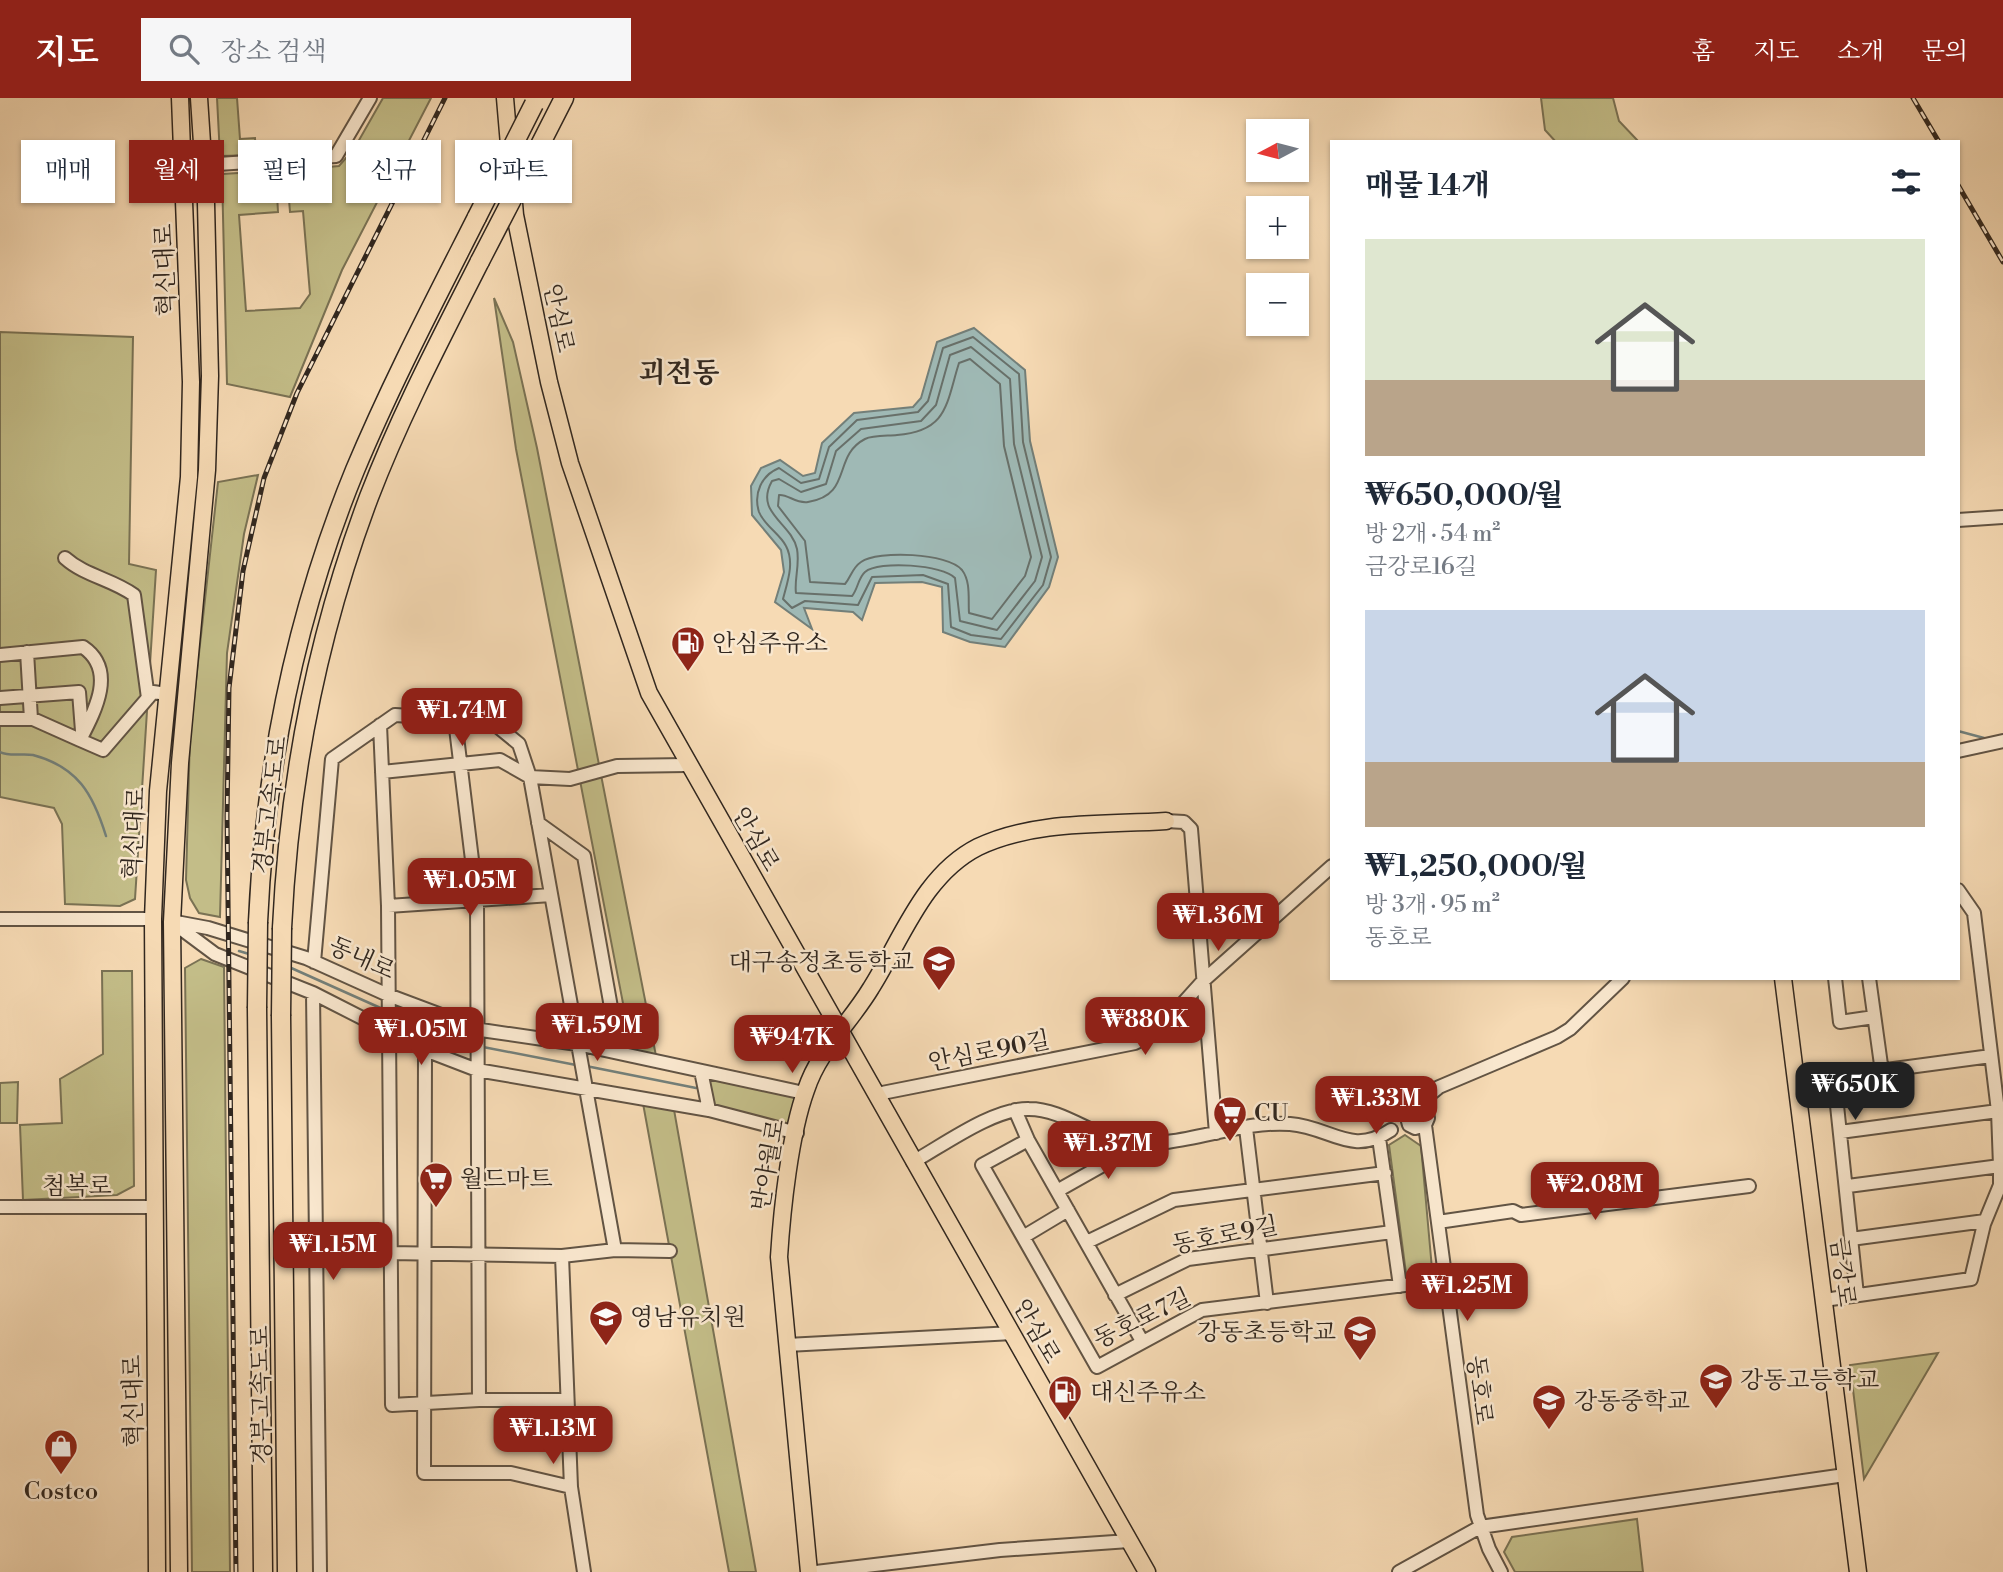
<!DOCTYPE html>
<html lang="ko">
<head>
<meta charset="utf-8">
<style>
	body { margin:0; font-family:"Libre Bodoni","Noto Serif KR",serif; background:#f6f6f7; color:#1f2937; height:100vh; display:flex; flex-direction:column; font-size:26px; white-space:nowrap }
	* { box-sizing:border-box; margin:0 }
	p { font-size:23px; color:#747a83 }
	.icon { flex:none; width:38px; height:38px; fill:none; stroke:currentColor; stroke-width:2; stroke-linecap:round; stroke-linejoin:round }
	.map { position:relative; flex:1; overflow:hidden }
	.panel { position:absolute; left:1330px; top:42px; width:630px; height:840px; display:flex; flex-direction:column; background:#fff; border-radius:0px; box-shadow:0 2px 5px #0004 }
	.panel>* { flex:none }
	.hud { position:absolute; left:21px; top:42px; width:665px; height:63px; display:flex; gap:14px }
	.needle { width:46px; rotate:263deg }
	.tools { position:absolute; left:1246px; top:21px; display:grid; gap:14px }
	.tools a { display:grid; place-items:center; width:63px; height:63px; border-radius:0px; background:#fff; box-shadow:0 2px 5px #0004; font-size:35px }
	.price { position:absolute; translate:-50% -60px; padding:0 16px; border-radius:14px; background:#8f2418; color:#fff; font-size:23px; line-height:46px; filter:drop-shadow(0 2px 4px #0008) }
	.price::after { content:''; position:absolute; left:50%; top:42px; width:21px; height:16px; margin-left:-10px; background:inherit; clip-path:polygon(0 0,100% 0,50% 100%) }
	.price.active { background:#222; color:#fff }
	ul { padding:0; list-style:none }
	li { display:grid; align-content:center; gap:14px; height:371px; padding:0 35px }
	li span { display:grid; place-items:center; height:217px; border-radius:0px; color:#555 }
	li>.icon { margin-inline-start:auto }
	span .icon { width:126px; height:126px; fill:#fffc; stroke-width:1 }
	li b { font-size:30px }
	h2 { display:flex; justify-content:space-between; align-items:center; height:84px; padding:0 35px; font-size:30px }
	.chip { padding:0 24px; border-radius:0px; background:#fff; box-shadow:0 2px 5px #0004; font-size:24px; line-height:63px }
	.chip.active { background:#8f2418; color:#fff }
	header { display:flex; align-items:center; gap:42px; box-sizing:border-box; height:98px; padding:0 35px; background:#8f2418; color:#fff }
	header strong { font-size:33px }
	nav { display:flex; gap:38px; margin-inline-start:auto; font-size:24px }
	.search { width:490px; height:63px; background:#f6f6f7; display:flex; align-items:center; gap:18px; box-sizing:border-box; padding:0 24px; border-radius:0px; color:#747a83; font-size:26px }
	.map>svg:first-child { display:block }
	.green { fill:#c3bd88; stroke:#7a7254; stroke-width:2 }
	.water { fill:#9fb9b5; stroke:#737f79; stroke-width:2 }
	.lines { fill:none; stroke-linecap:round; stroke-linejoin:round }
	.shore { stroke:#68706a; stroke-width:2 }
	.stream { stroke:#737f79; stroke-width:2.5 }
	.minor-casing { stroke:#625444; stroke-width:16 }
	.major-casing { stroke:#31271f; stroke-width:19 }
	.highway-casing { stroke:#31271f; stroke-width:21 }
	.minor { stroke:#f9e7ce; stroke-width:12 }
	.major { stroke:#f6dab4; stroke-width:16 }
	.highway { stroke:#f6dab4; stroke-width:18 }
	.rail-casing { stroke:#31271f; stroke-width:5 }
	.rail { stroke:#f9e7ce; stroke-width:2.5; stroke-dasharray:8; stroke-linecap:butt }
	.highway-bridge-casing { stroke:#31271f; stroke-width:21; stroke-linecap:butt }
	.highway-bridge { stroke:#f6dab4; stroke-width:18 }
	.labels { text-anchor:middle; stroke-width:5; stroke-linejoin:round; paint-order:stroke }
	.street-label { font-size:24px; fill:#31271f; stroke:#f9e7ce }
	.poi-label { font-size:24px; fill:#31271f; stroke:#f9e7ce; text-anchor:start }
	.quarter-label { font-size:28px; font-weight:bold; fill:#31271f; stroke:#f9e7ce }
</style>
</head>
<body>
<header>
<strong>지도</strong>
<div class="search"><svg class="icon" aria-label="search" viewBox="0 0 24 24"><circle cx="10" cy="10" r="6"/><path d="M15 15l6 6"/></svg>장소 검색</div>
<nav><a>홈</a><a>지도</a><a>소개</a><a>문의</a></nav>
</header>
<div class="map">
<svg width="2003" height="1474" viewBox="0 0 2003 1474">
	<rect width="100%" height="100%" fill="#f6dab4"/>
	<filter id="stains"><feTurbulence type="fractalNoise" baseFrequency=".00286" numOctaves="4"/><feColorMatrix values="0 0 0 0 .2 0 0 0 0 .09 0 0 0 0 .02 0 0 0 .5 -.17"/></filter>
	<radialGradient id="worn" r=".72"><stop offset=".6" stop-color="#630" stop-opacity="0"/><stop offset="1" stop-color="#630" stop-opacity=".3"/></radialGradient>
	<path class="green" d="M 217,0 L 237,0 L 240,41 L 255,40 L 256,57 L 220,58 Z
		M 383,0 L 431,0 L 342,172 L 290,299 L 227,286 L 222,76 L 271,73 L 276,78 L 278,114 L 239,117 L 246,213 L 300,210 L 310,196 L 303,113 L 290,114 L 287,77 L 293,72 L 339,68 L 354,51 Z
		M 1541,0 L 1613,0 L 1619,23 L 1639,44 L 1556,44 L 1545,32 Z
		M 494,200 L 513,244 L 537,350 L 657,963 L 633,957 L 516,351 Z
		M 0,234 L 133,239 L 129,466 L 156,472 L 135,801 L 120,808 L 65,806 L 62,726 L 54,710 L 0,699 Z
		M 258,377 L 244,436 L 227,555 L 220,819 L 199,815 L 190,800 L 186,782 L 190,637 L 218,384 Z
		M 201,861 L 224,869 L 230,1474 L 192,1474 L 185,870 Z
		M 102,873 L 132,873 L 134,1088 L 117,1097 L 23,1102 L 20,1027 L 62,1025 L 60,981 L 103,956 Z
		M 701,973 L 804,995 L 797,1035 L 709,1012 Z
		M 18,984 L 17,1025 L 0,1025 L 0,985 Z
		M 642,1000 L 673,1006 L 756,1474 L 729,1474 Z
		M 1405,1037 L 1421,1048 L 1432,1171 L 1427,1176 L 1411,1178 L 1406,1175 L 1389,1047 Z
		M 1938,1255 L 1864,1381 L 1850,1267 Z
		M 1637,1421 L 1643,1474 L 1515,1474 L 1504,1454 L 1512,1439 Z"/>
	<path class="water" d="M 974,230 L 1025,272 L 1030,343 L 1058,459 L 1049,489 L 1005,549 L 970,544 L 943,534 L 942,489 L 922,484 L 875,485 L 862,522 L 853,514 L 804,510 L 812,531 L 775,504 L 784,474 L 781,452 L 752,417 L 751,388 L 761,370 L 780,362 L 803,378 L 815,375 L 822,345 L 854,315 L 913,309 L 921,300 L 937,244 Z"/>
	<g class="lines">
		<path class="shore" d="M 973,239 L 1019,276 L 1023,344 L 1051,459 L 1043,487 L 1001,541 L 971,537 L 951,529 L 948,486 L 923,477 L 872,479 L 858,507 L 805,503 L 792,510 L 783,501 C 787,485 795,465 786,448 C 780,436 764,427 759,414 C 753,395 762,377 779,370 L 801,385 L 819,381 L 829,349 L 857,322 L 918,314 L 928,303 L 943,250 Z
			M 971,249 L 1010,281 L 1014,346 L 1042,459 L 1035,483 L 997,532 L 960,523 L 955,480 C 943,467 879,462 865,474 C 858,480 858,491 852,498 L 796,495 C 794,482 800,467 797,451 C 791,424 754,415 772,383 L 779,381 L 801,394 L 826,386 L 836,353 L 861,331 L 921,323 L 936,307 L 950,257 Z
			M 970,261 L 1000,286 L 1004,348 L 1031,459 L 1025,478 L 992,521 L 969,515 C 968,501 971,484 962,472 C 948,455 878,452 861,464 C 852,470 851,479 845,486 L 810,484 L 805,443 L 778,408 L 779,397 C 788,396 796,406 808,404 C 853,397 832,358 865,341 C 873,337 888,338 897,337 C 948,333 946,306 959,265 Z"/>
		<path class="stream" d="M 1958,633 L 1984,640
			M 0,654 C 10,659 22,655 33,657 C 78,669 93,696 106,738
			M 239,853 L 249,856
			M 289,869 L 385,912
			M 394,916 L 473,947
			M 483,949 L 576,967
			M 586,968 L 696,990"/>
		<g class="minor-casing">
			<path id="minor" d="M 203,67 L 336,58 L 370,0
				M 1958,422 L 2003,419
				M 65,460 C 85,478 112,481 134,497 L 148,600
				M 27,554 L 31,621
				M 0,557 L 83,549 C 117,572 95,613 80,642 L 103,652 L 153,594 L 167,596
				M 0,600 L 79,594 L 82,633
				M 0,621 L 33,621 L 80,642
				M 455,622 L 477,803 L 479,1302 L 565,1302
				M 380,627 L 388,808 L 392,1307 L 479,1302
				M 1958,653 L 2003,643
				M 382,674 L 500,662 L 530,679
				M 1166,723 L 1184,724 L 1191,731 L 1216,1035
				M 538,725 L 584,758 L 619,954
				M 388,808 L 551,797
				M 0,821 L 153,821
				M 172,824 L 215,856 L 313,895 L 425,952 L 477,972 L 709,1012 L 797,1035
				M 176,824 L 208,830 L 306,860 L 388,897 L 481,932 L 577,946 L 804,995
				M 314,864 L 332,661 L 395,617 L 491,623 L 519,646 L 530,679
				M 1835,880 L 1840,924 L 1874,919
				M 1869,880 L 1882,974
				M 313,895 L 320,1474
				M 425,952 L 424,1375 L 511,1375 L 571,1389 L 584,1474
				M 701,973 L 709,1012
				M 877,996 L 1135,945 L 1158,933 L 1203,883 L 1332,768
				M 1420,1002 L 1426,1005 L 1428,1020 L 1425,1027 L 1415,1030 L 1409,1027 L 1406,1016 Z
				M 1423,1002 L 1439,989 L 1557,939 L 1570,931 L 1623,880
				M 1015,1012 L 1028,1042 L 1142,1243
				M 1425,1027 L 1477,1417 L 1489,1451 L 1501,1474
				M 1246,1030 L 1267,1205
				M 1840,1034 L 1998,1013
				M 1379,1040 L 1400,1188
				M 1028,1042 L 982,1067 L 1097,1269 L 1202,1212 L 1445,1182
				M 913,1064 C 945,1046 994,1010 1029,1011 C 1063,1011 1092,1038 1125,1044 C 1180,1052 1235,1022 1290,1026 C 1331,1029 1351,1059 1391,1032
				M 1848,1088 L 2000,1068 L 1998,1013 L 1974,815 L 1958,792
				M 1057,1093 L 1142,1045
				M 0,1109 L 154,1109
				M 1438,1124 L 1513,1113 L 1521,1117 L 1749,1088
				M 1023,1139 L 1068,1112
				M 1851,1141 L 1985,1123
				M 1087,1144 L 1174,1102 L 1385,1075
				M 615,1152 L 530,679 L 570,681 L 617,668 L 687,667
				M 390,1155 L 562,1158
				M 1115,1197 L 1188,1161 L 1392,1134
				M 1857,1197 L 1834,979 L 1991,958
				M 1824,1202 L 1971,1181 L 1984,1126 L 2000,1087 L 2000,1068
				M 787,1247 L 1013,1235
				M 571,1389 L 562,1158 L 615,1152 L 670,1153
				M 816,1474 L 1000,1452 L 1129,1443
				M 1399,1474 L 1480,1429 L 1845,1377"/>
		</g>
		<g class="major-casing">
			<path id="major" d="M 505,0 L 515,117 L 549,284 L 570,365 L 649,595 L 1147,1474
				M 1783,880 L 1858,1474
				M 157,1474 L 153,821 L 158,693 L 189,379 L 191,284 L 180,0
				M 179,1474 L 172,824 L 180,665 L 207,372 L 210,278 L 206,105 L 199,0
				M 809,1474 L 779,1159 C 782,1111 790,1036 806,992 C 819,952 850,925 871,890 C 902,841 923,777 978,749 C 1034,722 1105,727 1166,723"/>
		</g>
		<g class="highway-casing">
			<path id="highway" d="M 539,49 L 564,0
				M 258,824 C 265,669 296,516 355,372 C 391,286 435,202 477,119
				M 282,830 C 289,682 317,537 369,399 C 400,318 441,240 480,163
				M 257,910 L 263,1474
				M 281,918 L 287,1474"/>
		</g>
		<use href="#minor" class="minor"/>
		<use href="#major" class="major"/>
		<use href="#highway" class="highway"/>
		<g class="rail-casing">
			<path id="rail" d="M 1913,0 L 1939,44
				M 1958,87 L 2003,164
				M 236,1474 L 227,718 L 229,590 L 243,473 L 264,380 L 297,295 L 445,0"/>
		</g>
		<use href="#rail" class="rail"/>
		<g class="highway-bridge-casing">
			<path id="highway-bridge" d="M 477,119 L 534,6
				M 480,163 L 539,49
				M 257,910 L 258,824
				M 281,918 L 282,830"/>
		</g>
		<use href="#highway-bridge" class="highway-bridge"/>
	</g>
	<defs>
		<g id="fuel-pin" transform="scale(1.75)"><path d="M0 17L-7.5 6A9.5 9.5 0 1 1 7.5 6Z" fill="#8f2418" stroke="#f9e7ce"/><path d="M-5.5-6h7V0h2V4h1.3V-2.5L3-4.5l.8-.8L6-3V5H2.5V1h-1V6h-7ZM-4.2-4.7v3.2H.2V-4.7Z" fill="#fff"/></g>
		<g id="school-pin" transform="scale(1.75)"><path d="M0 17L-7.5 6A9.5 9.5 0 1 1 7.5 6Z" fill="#8f2418" stroke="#f9e7ce"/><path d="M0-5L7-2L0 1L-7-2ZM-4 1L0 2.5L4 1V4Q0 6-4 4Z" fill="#fff"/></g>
		<g id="supermarket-pin" transform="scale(1.75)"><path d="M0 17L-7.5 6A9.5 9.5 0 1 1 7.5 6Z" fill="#8f2418" stroke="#f9e7ce"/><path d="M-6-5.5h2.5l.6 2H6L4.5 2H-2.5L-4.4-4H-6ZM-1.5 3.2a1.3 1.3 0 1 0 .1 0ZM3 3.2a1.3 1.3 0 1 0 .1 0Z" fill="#fff"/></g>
		<g id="shop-pin" transform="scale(1.75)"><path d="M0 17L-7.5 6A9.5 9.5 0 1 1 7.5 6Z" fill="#8f2418" stroke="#f9e7ce"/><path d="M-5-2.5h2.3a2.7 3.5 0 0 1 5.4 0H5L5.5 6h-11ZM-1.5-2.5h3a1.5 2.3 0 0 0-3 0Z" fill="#fff"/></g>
	</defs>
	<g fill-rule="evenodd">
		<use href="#fuel-pin" x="688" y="545"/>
		<use href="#school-pin" x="939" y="864"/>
		<use href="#supermarket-pin" x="1230" y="1015"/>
		<use href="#supermarket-pin" x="436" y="1081"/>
		<use href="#school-pin" x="606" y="1219"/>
		<use href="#school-pin" x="1360" y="1234"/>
		<use href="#school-pin" x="1716" y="1282"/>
		<use href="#fuel-pin" x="1065" y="1294"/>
		<use href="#school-pin" x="1549" y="1303"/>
		<use href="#shop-pin" x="61" y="1348"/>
	</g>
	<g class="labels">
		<g class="street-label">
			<text transform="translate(165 172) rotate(-92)" y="8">혁신대로</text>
			<text transform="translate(559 220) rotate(78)" y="8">안심로</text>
			<text transform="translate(270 707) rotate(-83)" y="8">경부고속도로</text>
			<text transform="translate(134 735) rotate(-87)" y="8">혁신대로</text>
			<text transform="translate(756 741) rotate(60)" y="8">안심로</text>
			<text transform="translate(362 860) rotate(24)" y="8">동내로</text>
			<text transform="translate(989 953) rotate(-11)" y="8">안심로90길</text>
			<text transform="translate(768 1067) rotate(-80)" y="8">반야월로</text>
			<text x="77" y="1096">첨복로</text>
			<text transform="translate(1225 1137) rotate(-11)" y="8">동호로9길</text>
			<text transform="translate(1843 1174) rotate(83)" y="8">금강로</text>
			<text transform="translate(1142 1220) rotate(-26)" y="8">동호로7길</text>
			<text transform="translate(1037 1233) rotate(60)" y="8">안심로</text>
			<text transform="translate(1480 1292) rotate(83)" y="8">동호로</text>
			<text transform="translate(261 1297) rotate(-91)" y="8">경부고속도로</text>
			<text transform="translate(133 1303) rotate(-91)" y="8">혁신대로</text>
		</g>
		<g class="poi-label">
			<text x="712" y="553">안심주유소</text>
			<text x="914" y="872" text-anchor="end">대구송정초등학교</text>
			<text x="1254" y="1023">CU</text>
			<text x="460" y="1089">월드마트</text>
			<text x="630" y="1227">영남유치원</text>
			<text x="1336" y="1242" text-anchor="end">강동초등학교</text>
			<text x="1740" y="1290">강동고등학교</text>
			<text x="1090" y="1302">대신주유소</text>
			<text x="1574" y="1311">강동중학교</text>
			<text x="61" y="1401" text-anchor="middle">Costco</text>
		</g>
		<g class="quarter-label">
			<text x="679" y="284">괴전동</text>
		</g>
	</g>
	<rect width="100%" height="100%" filter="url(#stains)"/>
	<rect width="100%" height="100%" fill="url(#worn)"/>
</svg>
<div class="tools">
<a><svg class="needle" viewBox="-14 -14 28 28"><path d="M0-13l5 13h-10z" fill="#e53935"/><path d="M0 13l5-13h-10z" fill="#747a83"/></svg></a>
<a>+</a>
<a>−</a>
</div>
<b class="price" style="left:462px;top:650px">₩1.74M</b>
<b class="price" style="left:470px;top:820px">₩1.05M</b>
<b class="price" style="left:1218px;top:855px">₩1.36M</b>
<b class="price" style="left:1145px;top:959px">₩880K</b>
<b class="price" style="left:597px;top:965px">₩1.59M</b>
<b class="price" style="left:421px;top:969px">₩1.05M</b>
<b class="price" style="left:792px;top:977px">₩947K</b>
<b class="price active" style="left:1855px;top:1024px">₩650K</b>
<b class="price" style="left:1376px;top:1038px">₩1.33M</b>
<b class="price" style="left:1108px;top:1083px">₩1.37M</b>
<b class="price" style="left:1595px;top:1124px">₩2.08M</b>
<b class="price" style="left:333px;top:1184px">₩1.15M</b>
<b class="price" style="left:1467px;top:1225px">₩1.25M</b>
<b class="price" style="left:553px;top:1368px">₩1.13M</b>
<div class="hud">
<a class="chip">매매</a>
<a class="chip active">월세</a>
<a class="chip">필터</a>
<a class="chip">신규</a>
<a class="chip">아파트</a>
</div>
<section class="panel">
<h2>매물 14개<svg class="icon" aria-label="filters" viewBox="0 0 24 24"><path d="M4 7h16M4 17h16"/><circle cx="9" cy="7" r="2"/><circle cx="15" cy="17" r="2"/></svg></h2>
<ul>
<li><span style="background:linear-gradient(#dfe7d0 65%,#b9a48a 0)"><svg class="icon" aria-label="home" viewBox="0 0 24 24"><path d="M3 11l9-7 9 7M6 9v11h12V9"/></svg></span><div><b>₩650,000/월</b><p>방 2개 · 54 m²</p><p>금강로16길</p></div></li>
<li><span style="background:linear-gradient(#c9d6e8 70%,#b9a48a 0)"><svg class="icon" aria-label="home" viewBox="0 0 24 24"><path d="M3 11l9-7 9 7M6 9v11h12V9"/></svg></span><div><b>₩1,250,000/월</b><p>방 3개 · 95 m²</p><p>동호로</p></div></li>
</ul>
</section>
</div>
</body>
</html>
